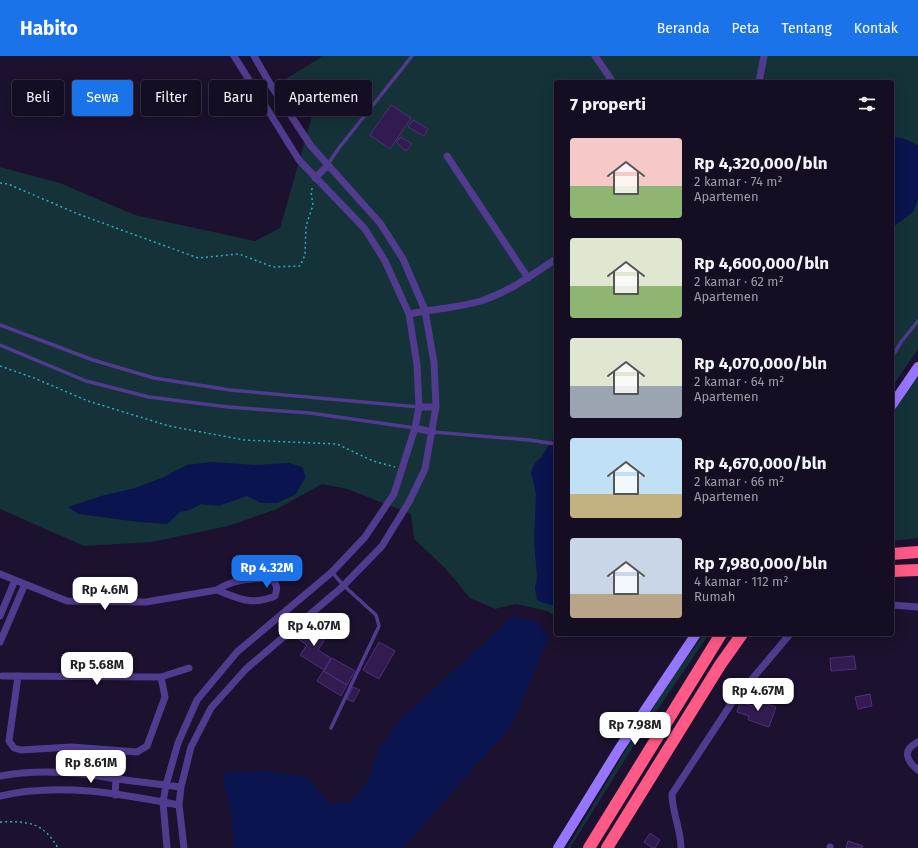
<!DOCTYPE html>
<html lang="id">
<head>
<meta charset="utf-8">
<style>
	body { margin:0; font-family:"Fira Sans",sans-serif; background:#1e162a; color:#f1f3f6; height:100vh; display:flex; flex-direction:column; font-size:15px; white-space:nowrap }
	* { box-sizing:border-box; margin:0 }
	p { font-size:13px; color:#9d9ca5 }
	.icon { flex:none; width:22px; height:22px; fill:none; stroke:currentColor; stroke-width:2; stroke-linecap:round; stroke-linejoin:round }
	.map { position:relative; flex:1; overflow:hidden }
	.sheet { position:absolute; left:554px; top:24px; width:340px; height:556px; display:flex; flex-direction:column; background:#150d22; border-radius:4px; box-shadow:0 4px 16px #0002,0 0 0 1px #342d40 }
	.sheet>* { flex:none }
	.banner { position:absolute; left:12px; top:24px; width:380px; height:36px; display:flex; gap:8px }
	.price { position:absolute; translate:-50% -34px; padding:0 9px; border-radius:8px; background:#fff; color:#222; font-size:13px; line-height:26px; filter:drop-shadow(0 1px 2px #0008) }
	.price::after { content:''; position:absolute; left:50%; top:24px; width:12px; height:9px; margin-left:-6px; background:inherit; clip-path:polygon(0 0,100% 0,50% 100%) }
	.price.selected { background:#1a73e8; color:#fff }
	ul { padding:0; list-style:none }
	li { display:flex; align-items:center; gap:12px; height:100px; padding:0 16px }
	li span { display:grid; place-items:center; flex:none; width:112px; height:80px; border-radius:4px; color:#555 }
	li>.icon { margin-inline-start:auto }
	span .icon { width:48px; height:48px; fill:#fffc; stroke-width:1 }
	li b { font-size:17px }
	h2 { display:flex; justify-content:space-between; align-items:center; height:48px; padding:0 16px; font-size:17px }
	.chip { padding:0 14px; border-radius:4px; background:#150d22; box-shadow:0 4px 16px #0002,0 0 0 1px #342d40; font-size:14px; line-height:36px }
	.chip.selected { background:#1a73e8; color:#fff }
	header { display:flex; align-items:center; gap:24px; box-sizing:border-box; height:56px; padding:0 20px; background:#1a73e8; color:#fff }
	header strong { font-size:19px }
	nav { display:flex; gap:22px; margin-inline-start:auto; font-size:14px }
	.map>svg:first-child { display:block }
	.green { fill:#143238 }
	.water { fill:#0a144e }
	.building { fill:#321c4f; stroke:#4e2e7c }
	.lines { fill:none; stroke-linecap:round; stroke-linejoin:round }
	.path { stroke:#2dadc3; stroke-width:1.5; stroke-dasharray:2 3; stroke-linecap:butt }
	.service { stroke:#503b8e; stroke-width:3.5 }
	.minor { stroke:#503b8e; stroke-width:7 }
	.secondary { stroke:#9675ff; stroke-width:10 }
	.motorway { stroke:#ff5985; stroke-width:12 }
</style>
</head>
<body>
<header>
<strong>Habito</strong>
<nav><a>Beranda</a><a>Peta</a><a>Tentang</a><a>Kontak</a></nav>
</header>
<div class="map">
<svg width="918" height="792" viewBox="0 0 918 792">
	<rect width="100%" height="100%" fill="#1c112e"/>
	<path class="green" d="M 323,0 L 918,0 L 918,293 L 892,331 L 892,26 L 556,26 L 556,560 L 547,555 L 516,548 L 495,553 L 470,542 L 445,512 L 414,483 L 411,458 L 347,433 L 322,428 L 277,453 L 228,470 L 152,486 L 84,490 L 0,453 L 0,111 L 60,127 L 135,159 L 255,185 L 280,172 L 312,60 L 281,26 Z
		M 918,318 L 918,482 L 892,485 L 892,358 Z
		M 704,578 L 709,578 L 641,678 L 570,792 L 567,792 L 638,674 L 675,618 Z"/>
	<path class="water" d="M 893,81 L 902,82 L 918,89 L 918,143 L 914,155 L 892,172 L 892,82 Z
		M 556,379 L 556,550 L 541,546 L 537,544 L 536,539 L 535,531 L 537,521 L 534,484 L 536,438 L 531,416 L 535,407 L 542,400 Z
		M 211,406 L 255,409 L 289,407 L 302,411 L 306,421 L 295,439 L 277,447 L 261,447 L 247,440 L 218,450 L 201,448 L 190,454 L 180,456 L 167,468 L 138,466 L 79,458 L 68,451 L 101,440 L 135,432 L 164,421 L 187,409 Z
		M 513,560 L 540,567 L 548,581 L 512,669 L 403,792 L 234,792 L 230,752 L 226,737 L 223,717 L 264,715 L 308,721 L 328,747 L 350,746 L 367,726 L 378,695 L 397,666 Z"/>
	<path class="building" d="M 391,49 L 411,62 L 390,93 L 370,79 Z
		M 413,64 L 428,73 L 424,80 L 408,71 Z
		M 401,81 L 412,88 L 406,95 L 396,86 Z
		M 308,569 L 327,580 L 318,594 L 331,602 L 324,614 L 300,599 L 307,589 L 298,583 Z
		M 379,586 L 395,595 L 379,623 L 363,614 Z
		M 854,600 L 856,613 L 831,615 L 830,602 Z
		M 332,602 L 355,615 L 347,629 L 324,615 Z
		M 323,615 L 347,629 L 341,640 L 317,625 Z
		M 353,631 L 360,634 L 353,646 L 347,643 Z
		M 870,638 L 872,650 L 858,653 L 855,641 Z
		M 754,644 L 776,651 L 769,671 L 748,664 L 749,660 L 737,656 L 740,646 L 753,650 Z
		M 650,777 L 660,784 L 655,792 L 652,792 L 644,786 Z
		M 848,785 L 863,790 L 862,792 L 846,792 Z"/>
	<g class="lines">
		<path class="path" d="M 0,127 L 8,128 L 78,158 L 198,202 L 239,198 L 273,211 L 300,210 L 305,199 L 306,170 L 313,149 L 311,136 L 313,130
			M 0,310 L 34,322 L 88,345 L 169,370 L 244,384 L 337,388 L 373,405 L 395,411
			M 0,766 C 28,765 43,766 58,792"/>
		<path class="service" d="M 328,108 L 339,92 L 412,0
			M 0,269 L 93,304 L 154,322 L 230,334 L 419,351
			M 0,289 L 86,325 L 149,341 L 228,351 L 310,357 L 415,372
			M 892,301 L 901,286 L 918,265
			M 433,376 L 529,384 L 556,388
			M 331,672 L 379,570 L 376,559 L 343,529 L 332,516"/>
		<path class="minor" d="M 595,0 L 613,26
			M 759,26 L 764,0
			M 447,100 L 528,222
			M 315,122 L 328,109
			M 409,258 C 433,253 457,252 481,245 C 509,236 532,219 556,203
			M 419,351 L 436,351
			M 415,372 L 433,376
			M 0,518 L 67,545 L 146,546 L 217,534
			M 270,522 C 277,528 278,531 275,540 C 252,550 240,543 217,534 C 233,523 252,523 270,522 Z
			M 892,549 L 918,551
			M 0,560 L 15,524
			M 0,586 L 25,528
			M 2,620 L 161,621 L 189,612
			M 18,620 L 9,685 L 14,692 L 21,694 L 71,691 L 137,696 L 147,690 L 165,641 L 161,621
			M 918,686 C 902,694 906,704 918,714
			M 0,720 C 38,713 79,716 117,723 C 138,726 160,728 181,731
			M 115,739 L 116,723
			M 0,740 C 59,726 121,738 179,749
			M 167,792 L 163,746 L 166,729 L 178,687 L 197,644 L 237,596 L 332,516 L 365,481 L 394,438 L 415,372 L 419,351 L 417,309 L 409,258 L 385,205 L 365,173 L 299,104 L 234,0
			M 184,792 L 179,749 L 181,731 L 191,691 L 211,652 L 246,613 L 341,532 L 382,490 L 409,446 L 425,413 L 436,351 L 434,307 L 425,254 L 403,203 L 380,167 L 311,90 L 272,31 L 254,0
			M 681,792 C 681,773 672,757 672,738 L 731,648 L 790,578
			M 830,792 L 830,791"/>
		<path class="secondary" d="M 892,349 L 918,311
			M 558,792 L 619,693 L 696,578"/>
		<path class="motorway" d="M 892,498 L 918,496
			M 892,515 L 918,514
			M 589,792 L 721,578
			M 607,792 L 720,609 L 742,578"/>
	</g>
</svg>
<b class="price selected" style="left:267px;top:533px">Rp 4.32M</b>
<b class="price" style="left:105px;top:555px">Rp 4.6M</b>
<b class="price" style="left:314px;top:591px">Rp 4.07M</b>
<b class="price" style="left:97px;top:630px">Rp 5.68M</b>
<b class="price" style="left:758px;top:656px">Rp 4.67M</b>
<b class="price" style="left:635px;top:690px">Rp 7.98M</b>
<b class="price" style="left:91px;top:728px">Rp 8.61M</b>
<div class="banner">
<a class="chip">Beli</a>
<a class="chip selected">Sewa</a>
<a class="chip">Filter</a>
<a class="chip">Baru</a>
<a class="chip">Apartemen</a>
</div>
<section class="sheet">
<h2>7 properti<svg class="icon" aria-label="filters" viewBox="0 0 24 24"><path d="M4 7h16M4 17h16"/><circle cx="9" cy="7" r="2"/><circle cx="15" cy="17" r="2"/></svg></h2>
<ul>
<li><span style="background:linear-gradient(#f6c9c9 60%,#8fb573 0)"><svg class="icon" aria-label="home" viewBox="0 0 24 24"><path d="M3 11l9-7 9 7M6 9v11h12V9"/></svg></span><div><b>Rp 4,320,000/bln</b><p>2 kamar · 74 m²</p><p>Apartemen</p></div></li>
<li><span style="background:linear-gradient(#dfe7d0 60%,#8fb573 0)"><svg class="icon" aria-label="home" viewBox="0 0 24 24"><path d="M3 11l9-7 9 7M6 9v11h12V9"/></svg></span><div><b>Rp 4,600,000/bln</b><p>2 kamar · 62 m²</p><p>Apartemen</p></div></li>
<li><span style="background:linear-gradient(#dfe7d0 60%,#9aa5b1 0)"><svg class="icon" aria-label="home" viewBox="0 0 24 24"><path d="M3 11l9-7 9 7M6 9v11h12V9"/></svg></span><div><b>Rp 4,070,000/bln</b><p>2 kamar · 64 m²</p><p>Apartemen</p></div></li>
<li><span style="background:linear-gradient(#bfe0f5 70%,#c2b280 0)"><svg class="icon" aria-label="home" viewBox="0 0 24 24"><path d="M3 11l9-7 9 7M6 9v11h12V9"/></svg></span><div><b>Rp 4,670,000/bln</b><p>2 kamar · 66 m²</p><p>Apartemen</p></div></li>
<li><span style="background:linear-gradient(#c9d6e8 70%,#b9a48a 0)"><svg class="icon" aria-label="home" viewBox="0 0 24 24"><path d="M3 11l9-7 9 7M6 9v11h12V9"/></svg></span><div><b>Rp 7,980,000/bln</b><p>4 kamar · 112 m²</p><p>Rumah</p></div></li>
</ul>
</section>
</div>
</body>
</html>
